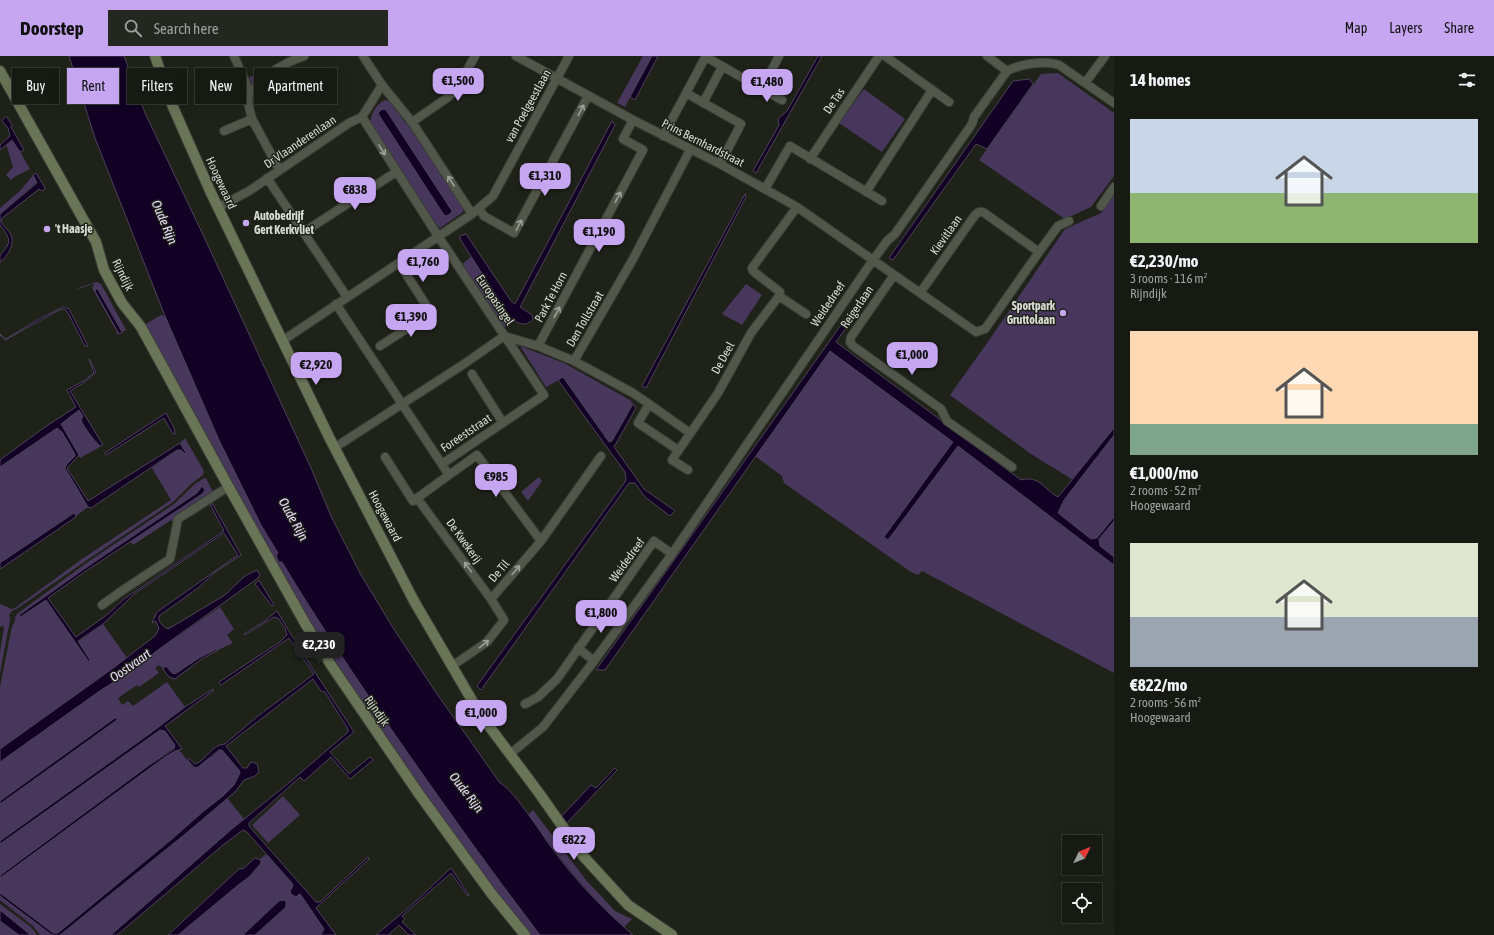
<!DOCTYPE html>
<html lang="en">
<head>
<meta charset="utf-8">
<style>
	body { margin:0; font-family:"Asap Condensed",sans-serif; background:#232720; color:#f1f3f6; height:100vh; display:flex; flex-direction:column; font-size:15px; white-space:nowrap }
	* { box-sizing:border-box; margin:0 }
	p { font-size:13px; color:#9ea19f }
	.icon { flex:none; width:22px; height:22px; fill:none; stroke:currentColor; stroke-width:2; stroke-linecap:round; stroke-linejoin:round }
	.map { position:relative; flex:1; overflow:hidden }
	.sheet { display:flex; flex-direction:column; background:#161a12; width:380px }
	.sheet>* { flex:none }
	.banner { position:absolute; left:12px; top:12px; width:380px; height:36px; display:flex; gap:8px }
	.needle { width:26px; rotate:47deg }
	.fabs { position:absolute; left:1062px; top:779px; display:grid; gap:8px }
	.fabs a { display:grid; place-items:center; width:40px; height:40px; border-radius:0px; background:#161a12; box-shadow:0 4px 16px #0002,0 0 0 1px #353832; font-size:20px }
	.price { position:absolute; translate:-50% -34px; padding:0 9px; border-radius:8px; background:#c6a6f0; color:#111; font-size:13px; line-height:26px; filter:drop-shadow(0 1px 2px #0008) }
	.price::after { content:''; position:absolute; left:50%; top:24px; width:12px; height:9px; margin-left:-6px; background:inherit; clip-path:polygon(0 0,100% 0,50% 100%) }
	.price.current { background:#222; color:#fff }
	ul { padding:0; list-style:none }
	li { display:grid; align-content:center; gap:8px; height:212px; padding:0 16px }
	li span { display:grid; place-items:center; height:124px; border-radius:0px; color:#555 }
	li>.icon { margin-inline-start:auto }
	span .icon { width:72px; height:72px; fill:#fffc; stroke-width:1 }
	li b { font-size:17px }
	h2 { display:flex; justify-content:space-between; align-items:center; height:48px; padding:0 16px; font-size:17px }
	.chip { padding:0 14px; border-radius:0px; background:#161a12; box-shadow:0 4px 16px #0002,0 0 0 1px #353832; font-size:14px; line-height:36px }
	.chip.current { background:#c6a6f0; color:#111 }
	header { display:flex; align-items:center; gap:24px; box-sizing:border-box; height:56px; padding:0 20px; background:#c6a6f0; color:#111 }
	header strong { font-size:19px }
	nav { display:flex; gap:22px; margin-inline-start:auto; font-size:14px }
	.search { width:280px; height:36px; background:#232720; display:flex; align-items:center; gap:10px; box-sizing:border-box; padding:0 14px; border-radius:0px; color:#9ea19f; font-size:15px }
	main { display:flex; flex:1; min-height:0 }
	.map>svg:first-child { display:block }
	.green { fill:#48375d }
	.water { fill:#120025; stroke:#4d425a }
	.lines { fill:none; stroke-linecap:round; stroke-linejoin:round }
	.street-casing { stroke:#3a3e36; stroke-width:10 }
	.secondary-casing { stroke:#3a3e36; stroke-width:12 }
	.street { stroke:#52574b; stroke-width:8 }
	.secondary { stroke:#6a7557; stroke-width:10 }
	.oneway { stroke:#9ca096 }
	.poi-dot { fill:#c6a6f0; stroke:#1e2218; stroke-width:1.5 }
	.labels { text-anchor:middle; stroke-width:3; stroke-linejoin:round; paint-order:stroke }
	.street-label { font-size:12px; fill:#d8dbd4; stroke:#1e2218 }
	.poi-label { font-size:12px; font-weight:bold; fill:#d8dbd4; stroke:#1e2218; text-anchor:start }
	.water-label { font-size:13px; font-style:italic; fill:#eadcfd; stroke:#1e2218 }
</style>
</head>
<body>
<header>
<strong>Doorstep</strong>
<div class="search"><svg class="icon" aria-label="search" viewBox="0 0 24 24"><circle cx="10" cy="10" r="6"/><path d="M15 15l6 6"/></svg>Search here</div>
<nav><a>Map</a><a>Layers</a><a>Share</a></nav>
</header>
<main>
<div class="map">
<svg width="1114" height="879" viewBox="0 0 1114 879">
	<rect width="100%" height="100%" fill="#1e2218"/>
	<path class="green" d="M 643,0 L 652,0 L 625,51 L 617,47 Z
		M 263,15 L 265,18 L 255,32 L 248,22 Z
		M 1058,17 L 1114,57 L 1114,120 L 1091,151 L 1065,163 L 979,104 L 1041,18 Z
		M 864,33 L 905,63 L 882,96 L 839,67 Z
		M 391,43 L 395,49 L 394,52 L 406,67 L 409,68 L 463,150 L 463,156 L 440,172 L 437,169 L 369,66 L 371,64 C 370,58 379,45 386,44 L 387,45 Z
		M 12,84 L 14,85 L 30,113 L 16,120 L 11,124 L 6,119 L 13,111 L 6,88 Z
		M 33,119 L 37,126 L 0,158 L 0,152 L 20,135 Z
		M 1114,137 L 1114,372 L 1073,424 L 1031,398 L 950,339 L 985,290 L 1065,173 L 1101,157 Z
		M 472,200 L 511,263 L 504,273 L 462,208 Z
		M 97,226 L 101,228 L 126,274 L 122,276 L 107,249 L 95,235 L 119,278 L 116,278 L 117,276 L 92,232 L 94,229 L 93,228 L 75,234 L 81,231 Z
		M 746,228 L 762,239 L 742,269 L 722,258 Z
		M 161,259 L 165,260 L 219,384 L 261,469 L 278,497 L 276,500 L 279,505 L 282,505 C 318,566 358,624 398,683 C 444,749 491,815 540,879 L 527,879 L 468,802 L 311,570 L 144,269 Z
		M 520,290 L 564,307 L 630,344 L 633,348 L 612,385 L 609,386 L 563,322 L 546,331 Z
		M 830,295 L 953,386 L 884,481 L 888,483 L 958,390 L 1114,509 L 1114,617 L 922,515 L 918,519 L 911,516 L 784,427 L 782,420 L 755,400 Z
		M 77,354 L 79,354 L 83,360 L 81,364 L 83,367 L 100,391 L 80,402 L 61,370 L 61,367 Z
		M 57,372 L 62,376 L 75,398 L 75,400 L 67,408 L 65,412 L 88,451 L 76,460 L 74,458 L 71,459 L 0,507 L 0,411 Z
		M 1114,379 L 1114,461 L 1097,482 L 1091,483 L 1058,457 L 1064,444 Z
		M 185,382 L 204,415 L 203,419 L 191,428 L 173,446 L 84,506 L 18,552 L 12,555 L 9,559 L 10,564 L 0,617 L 0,596 L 4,571 L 2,570 L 0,571 L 0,548 L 12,553 L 15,552 L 82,503 L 171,444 L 152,412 L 177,394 L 181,394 L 186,397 L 180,387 Z
		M 539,421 L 542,425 L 528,445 L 521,436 Z
		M 204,422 L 206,422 L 213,436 L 174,467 L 171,464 L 133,489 L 130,485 L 202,438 L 205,434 L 202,431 L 197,437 L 87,511 L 19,559 L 21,561 L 46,544 L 89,606 L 78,586 L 103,568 L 127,602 L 0,693 L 0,631 L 11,575 C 12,568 16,568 15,561 L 17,558 L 85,508 L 174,448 L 195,428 Z
		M 1114,465 L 1114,501 L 1100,490 L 1099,483 Z
		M 220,551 L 234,573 L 227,579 L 233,587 L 218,594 L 217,593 L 199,602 L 175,618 L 163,611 L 163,613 L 159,609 L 155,612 L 159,617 L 139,631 L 137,629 L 118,642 L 122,649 L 128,645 L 133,650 L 167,626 L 185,651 L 148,679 L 0,785 L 0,748 L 116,665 L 115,662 L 0,745 L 0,706 L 101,634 L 143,608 L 155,596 Z
		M 160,674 L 165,675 L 175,689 L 174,692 L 148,710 L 0,820 L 0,788 Z
		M 179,694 L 193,711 L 213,700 L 219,694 L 222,694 L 239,714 L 240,718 L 234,729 L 223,740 L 205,754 L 172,783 L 64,873 L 58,877 L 53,877 L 0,837 L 0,822 L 165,701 L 175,695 Z
		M 283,740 L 300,759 L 268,787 L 252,769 Z
		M 227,742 L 244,763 L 111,879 L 60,879 L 184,779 Z
		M 533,754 L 586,824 L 615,855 L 632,863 L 624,871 C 587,838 557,799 528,759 Z
		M 266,798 L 292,827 L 293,830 L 301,839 L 324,873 L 321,879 L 255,879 L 286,851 L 283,844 L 279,845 L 243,879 L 178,879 L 237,830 L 249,821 L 260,809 L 261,804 L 260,803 Z
		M 0,840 L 52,879 L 40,879 L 33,870 L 0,844 Z
		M 0,848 L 31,871 L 37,879 L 0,879 Z"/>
	<path class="water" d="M 69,0 L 124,0 L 145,57 L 205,183 L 311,412 L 331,460 L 361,519 L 395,575 L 437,638 L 500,727 C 514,733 545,784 557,799 C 579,828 605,855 633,879 L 540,879 C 491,815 444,749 398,683 C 358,625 318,566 282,506 L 279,506 L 276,500 L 278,497 L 261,469 L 219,384 L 165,260 L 95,82 Z
		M 652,0 L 658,0 L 635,44 L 630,41 Z
		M 818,0 L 822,0 L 756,117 L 753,115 L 779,69 L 778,63 L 787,55 Z
		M 1029,23 L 1033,28 L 987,93 L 976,88 L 893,204 L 889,202 L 1013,25 Z
		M 382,53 L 386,54 L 452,155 L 451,157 L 447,160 L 444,159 L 379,59 L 378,57 Z
		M 6,60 L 12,69 L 11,71 L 24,94 L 20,96 L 12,84 L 0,94 L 0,89 L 10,80 L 8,72 L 2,65 Z
		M 612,65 L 615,69 L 520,251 L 532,259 L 533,263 C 526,271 519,268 511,263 L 460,183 L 460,180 L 466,178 L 468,181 L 511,245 L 515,248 Z
		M 36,117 L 45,132 L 44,134 L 42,135 L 39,133 L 1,163 C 2,170 6,172 10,177 C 16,187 8,200 0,206 L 0,199 C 13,186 10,182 0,169 L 0,158 L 37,127 L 33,119 Z
		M 745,138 L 746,141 L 646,332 L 642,330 Z
		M 868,231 L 871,235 L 836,286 L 1021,424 C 1040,419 1043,433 1058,441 L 1114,372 L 1114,379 L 1064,444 L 1058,457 L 1091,483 L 1097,482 L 1114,461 L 1114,465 L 1099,483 L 1100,490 L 1114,501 L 1114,509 L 958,390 L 888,484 L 884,481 L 953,386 L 830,295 L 605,614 L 596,614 Z
		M 97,232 L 122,276 L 119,278 L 95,235 Z
		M 63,251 L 69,253 L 88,290 L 85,290 L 67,255 L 64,253 L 59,254 L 5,284 L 0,279 L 0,278 L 6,283 L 37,264 Z
		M 89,303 L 96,316 L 86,325 L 70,335 L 103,389 L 100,390 C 93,383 85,373 81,364 L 83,360 L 79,354 L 61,368 L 79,399 L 67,412 L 88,445 L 180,387 L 186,397 L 185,398 L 181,394 L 177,394 L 91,452 L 88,451 L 65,412 L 67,408 L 75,400 L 75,398 L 62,376 L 57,372 L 0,411 L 0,404 L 45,371 L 76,351 L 67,334 L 85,324 L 94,317 Z
		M 563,321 L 609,386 L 612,385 L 633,348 L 636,352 L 614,391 L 644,433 L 675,455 L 670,460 L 645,441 L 635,427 L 629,427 L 481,634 L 477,630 L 625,426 L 626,422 L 625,416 L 558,324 Z
		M 166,357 L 174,372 L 175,378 L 173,378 L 164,362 L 106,399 L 105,397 Z
		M 202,430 L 205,434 L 202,438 L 83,517 L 48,542 L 76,581 L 108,558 L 124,543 L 224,475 L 211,450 L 211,448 L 212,447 L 241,499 L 215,516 L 198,532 L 159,560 C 158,566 163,571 168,573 L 175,569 L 225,539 L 245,520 L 257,514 L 260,519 L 258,522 L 155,596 L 143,608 L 101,634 L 0,706 L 0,693 L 112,613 L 155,580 L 159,573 L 156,565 L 152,567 L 157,556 L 238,499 L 224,477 L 134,538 L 103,568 L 78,585 L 90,604 L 89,606 L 46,544 L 20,561 L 19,559 L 87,511 L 197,437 Z
		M 74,457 L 76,460 L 73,463 L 0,513 L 0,507 Z
		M 259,524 L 274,549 L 272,550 L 255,528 Z
		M 277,555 L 299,592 L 354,676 L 330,696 L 349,718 L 370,701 L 373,704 L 350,723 L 331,701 L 304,725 L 300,721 L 249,767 L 249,770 L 316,846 L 320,846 L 368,801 L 369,803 L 316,852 L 336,879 L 321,879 L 324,873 L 301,839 L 299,838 L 296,841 L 291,838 L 290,835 L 293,830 L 292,827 L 247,776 L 243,774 L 223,789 L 117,879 L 111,879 L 233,772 L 290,726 L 348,676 L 348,673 L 325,636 L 321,635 L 313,623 L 226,690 L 243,712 L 247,712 L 250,707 L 253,706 L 257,708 L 259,716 L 255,720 L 244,724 L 235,736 L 184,779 L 60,879 L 52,879 L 0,840 L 0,837 L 53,877 L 58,877 L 172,783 L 205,754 L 223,740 L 234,729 L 240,717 L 239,714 L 222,694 L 219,694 L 198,711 L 195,712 L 188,704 L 189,702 L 195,708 C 207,704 212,688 225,688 L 258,660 L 314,618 L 289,582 L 221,629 L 219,626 L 280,586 L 287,579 L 285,572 L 278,562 L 274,561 L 245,579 L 244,578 L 265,565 Z
		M 217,593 L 218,594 L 200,604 L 175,623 L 169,621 L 163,613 L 166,610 L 172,617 L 175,618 L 199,602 Z
		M 213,633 L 214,634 L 165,670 L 182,693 L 175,695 L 165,701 L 0,822 L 0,820 L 2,818 L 148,710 L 174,693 L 175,689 L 165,675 L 160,674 L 0,788 L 0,785 L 148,679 L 185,651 Z
		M 115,662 L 117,662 L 117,664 L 0,748 L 0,745 Z
		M 615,712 L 617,714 L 564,770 L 559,763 L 591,729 L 596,732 Z
		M 255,802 L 261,804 L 261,807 L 249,821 L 237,830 L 178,879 L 168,879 L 239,813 L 244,812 Z
		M 451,812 L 469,839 L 468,840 L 451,817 L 402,860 L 405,863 L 402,866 L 416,879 L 409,879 L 399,869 L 388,879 L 376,879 L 413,848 Z
		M 283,844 L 286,845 L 286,851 L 255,879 L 243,879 L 279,845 Z
		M 0,854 L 27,876 L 30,879 L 19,879 L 0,865 Z"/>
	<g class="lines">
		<g class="street-casing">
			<path id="street" d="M 234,0 L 249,34 L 248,47 L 252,63 L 279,113
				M 363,0 L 382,29 L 412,66 L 472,158
				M 516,0 L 633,64 L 720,108 L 797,151 L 976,276 L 985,273 L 1039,196
				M 885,0 L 949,46
				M 987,0 L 1007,15
				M 706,1 L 762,33 L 779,0
				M 1085,27 L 1105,0
				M 762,33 L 782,44
				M 249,34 L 259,31 L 267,23 L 271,16 L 289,6 L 304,0
				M 686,37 L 741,68 L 720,108
				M 703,47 L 722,11
				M 362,61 L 438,180 L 544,339 L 442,408
				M 412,66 L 447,42 L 456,34 L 475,0
				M 224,75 L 252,63
				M 663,80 L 706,0
				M 810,103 L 879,0
				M 267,122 L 347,241
				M 765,133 L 790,90 L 882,145
				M 866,136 L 932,34
				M 1101,150 L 1114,131
				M 219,151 L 249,135 L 349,67 L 362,61 L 382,29
				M 479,153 L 484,160 L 514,177 L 588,40
				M 304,176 L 396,116
				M 894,219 L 851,281 L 850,286 L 853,290 L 941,353 L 947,365 L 1012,411
				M 920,237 L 975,159 L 979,156 L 983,156 L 1039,196 L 1058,170 L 1069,165
				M 779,240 L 806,258
				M 336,248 L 449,419 L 413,445 L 385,401
				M 282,285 L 472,158 L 493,140 L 569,0
				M 380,290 L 431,257 L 399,207
				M 538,290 L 643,94 L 623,83 L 633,64
				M 574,305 L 633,337 L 649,348
				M 472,318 L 503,367
				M 334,392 L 464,308 L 504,280 L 538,290 L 574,305 L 633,203 L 690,94
				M 678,394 L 638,367 L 649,348 L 690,377
				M 688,414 L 672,404 L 718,337 L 751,277 L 779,240 L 780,236 L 753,215 L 752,212 L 797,151
				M 449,419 L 477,399 L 541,485
				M 417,442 L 491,543 L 504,564 L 487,586 L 452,610
				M 491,543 L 541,485 L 601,400
				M 102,549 L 123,534 L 170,503 L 178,463 L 228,431
				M 578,592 L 594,605
				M 525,648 L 538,641 L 557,623 L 654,485 L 672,498
				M 510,698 L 543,671 L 594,605 L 672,498 L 873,204 L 887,185 L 895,178 L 972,68 L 974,61 L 1007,15 C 1020,8 1045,4 1059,9 L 1114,47"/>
		</g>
		<g class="secondary-casing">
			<path id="secondary" d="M 155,0 L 173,51 L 211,137 L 329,381 L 414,545 L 480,658 L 539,737 L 584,801 L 628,849 L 672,879
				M 0,15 L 96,186 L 104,214 L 122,247 L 141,271 L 232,437 L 306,569 L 331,609 L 419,738 L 491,837 L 525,879"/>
		</g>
		<use href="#street" class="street"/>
		<use href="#secondary" class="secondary"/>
	</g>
	<defs><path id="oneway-shaft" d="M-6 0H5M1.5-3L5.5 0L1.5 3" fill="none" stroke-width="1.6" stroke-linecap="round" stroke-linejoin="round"/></defs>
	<g class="oneway">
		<use href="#oneway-shaft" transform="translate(581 54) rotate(-62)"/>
		<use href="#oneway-shaft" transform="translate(382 94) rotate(58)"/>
		<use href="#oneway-shaft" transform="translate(451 125) rotate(-123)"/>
		<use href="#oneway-shaft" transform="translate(618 141) rotate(-62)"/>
		<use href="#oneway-shaft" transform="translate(519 169) rotate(-62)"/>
		<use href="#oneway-shaft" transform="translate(557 256) rotate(-62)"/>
		<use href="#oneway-shaft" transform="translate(468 511) rotate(-126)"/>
		<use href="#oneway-shaft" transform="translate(516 514) rotate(-50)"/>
		<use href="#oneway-shaft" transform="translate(484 588) rotate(-39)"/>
	</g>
	<g class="poi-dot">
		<circle cx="246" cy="167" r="4"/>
		<circle cx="47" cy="173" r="4"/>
		<circle cx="1063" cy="257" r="4"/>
	</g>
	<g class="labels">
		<g class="street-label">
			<text transform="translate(834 45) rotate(-56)" y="4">De Tas</text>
			<text transform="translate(528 50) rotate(-61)" y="4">van Poelgeestlaan</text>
			<text transform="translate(300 86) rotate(-34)" y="4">Dr Vlaanderenlaan</text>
			<text transform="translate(703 87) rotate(27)" y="4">Prins Bernhardstraat</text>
			<text transform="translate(221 127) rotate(65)" y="4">Hoogewaard</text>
			<text transform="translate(946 179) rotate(-55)" y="4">Kievitlaan</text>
			<text transform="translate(123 219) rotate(64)" y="4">Rijndijk</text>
			<text transform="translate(551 241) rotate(-62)" y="4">Park Te Horn</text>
			<text transform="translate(495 244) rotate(56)" y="4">Europasingel</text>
			<text transform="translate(828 248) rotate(-56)" y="4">Weidedreef</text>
			<text transform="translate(857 251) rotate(-56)" y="4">Reigerlaan</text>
			<text transform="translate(585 263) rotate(-60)" y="4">Den Tollstraat</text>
			<text transform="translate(723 302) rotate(-61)" y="4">De Deel</text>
			<text transform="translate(466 377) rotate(-34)" y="4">Foreeststraat</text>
			<text transform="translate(385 460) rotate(62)" y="4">Hoogewaard</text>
			<text transform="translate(464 485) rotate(54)" y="4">De Kwekerij</text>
			<text transform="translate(627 504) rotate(-54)" y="4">Weidedreef</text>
			<text transform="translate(499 515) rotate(-50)" y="4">De Til</text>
			<text transform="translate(377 655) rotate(55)" y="4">Rijndijk</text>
		</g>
		<g class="poi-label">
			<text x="254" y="164">Autobedrijf<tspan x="254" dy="14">Gert Kerkvliet</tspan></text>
			<text x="55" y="177">'t Haasje</text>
			<text x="1055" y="254" text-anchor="end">Sportpark<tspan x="1055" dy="14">Gruttolaan</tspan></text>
		</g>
		<g class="water-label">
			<text transform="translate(165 166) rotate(67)" y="5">Oude Rijn</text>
			<text transform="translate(294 463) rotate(61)" y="5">Oude Rijn</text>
			<text transform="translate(130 609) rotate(-35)" y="5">Oostvaart</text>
			<text transform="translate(467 736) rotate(52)" y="5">Oude Rijn</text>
		</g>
	</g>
</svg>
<div class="fabs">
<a><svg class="needle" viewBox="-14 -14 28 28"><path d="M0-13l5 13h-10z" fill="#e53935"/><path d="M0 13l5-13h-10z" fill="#9ea19f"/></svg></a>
<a><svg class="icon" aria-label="locate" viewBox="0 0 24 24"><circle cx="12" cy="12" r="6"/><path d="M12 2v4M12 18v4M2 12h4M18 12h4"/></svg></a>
</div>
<b class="price" style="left:458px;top:46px">€1,500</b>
<b class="price" style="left:767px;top:47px">€1,480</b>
<b class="price" style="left:545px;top:141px">€1,310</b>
<b class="price" style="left:355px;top:155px">€838</b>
<b class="price" style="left:599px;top:197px">€1,190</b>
<b class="price" style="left:423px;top:227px">€1,760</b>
<b class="price" style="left:411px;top:282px">€1,390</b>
<b class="price" style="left:912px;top:320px">€1,000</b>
<b class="price" style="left:316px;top:330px">€2,920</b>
<b class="price" style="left:496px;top:442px">€985</b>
<b class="price" style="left:601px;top:578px">€1,800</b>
<b class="price current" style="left:319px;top:610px">€2,230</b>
<b class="price" style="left:481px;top:678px">€1,000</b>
<b class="price" style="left:574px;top:805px">€822</b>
<div class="banner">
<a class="chip">Buy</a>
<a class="chip current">Rent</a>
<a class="chip">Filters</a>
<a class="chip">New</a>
<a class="chip">Apartment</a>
</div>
</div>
<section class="sheet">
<h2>14 homes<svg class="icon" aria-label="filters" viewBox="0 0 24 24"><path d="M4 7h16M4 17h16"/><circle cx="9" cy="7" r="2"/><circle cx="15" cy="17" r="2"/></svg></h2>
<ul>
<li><span style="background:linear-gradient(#c9d6e8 60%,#8fb573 0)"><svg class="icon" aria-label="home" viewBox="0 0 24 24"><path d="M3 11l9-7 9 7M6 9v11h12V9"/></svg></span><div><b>€2,230/mo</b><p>3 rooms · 116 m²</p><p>Rijndijk</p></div></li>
<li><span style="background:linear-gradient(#ffd9b3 75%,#7fa58c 0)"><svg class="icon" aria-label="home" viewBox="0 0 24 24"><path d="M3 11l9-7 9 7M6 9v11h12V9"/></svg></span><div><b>€1,000/mo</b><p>2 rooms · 52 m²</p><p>Hoogewaard</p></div></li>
<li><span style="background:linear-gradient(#dfe7d0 60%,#9aa5b1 0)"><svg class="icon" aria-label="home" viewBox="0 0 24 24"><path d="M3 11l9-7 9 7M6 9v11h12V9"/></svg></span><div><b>€822/mo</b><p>2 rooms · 56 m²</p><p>Hoogewaard</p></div></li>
</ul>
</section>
</main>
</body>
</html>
